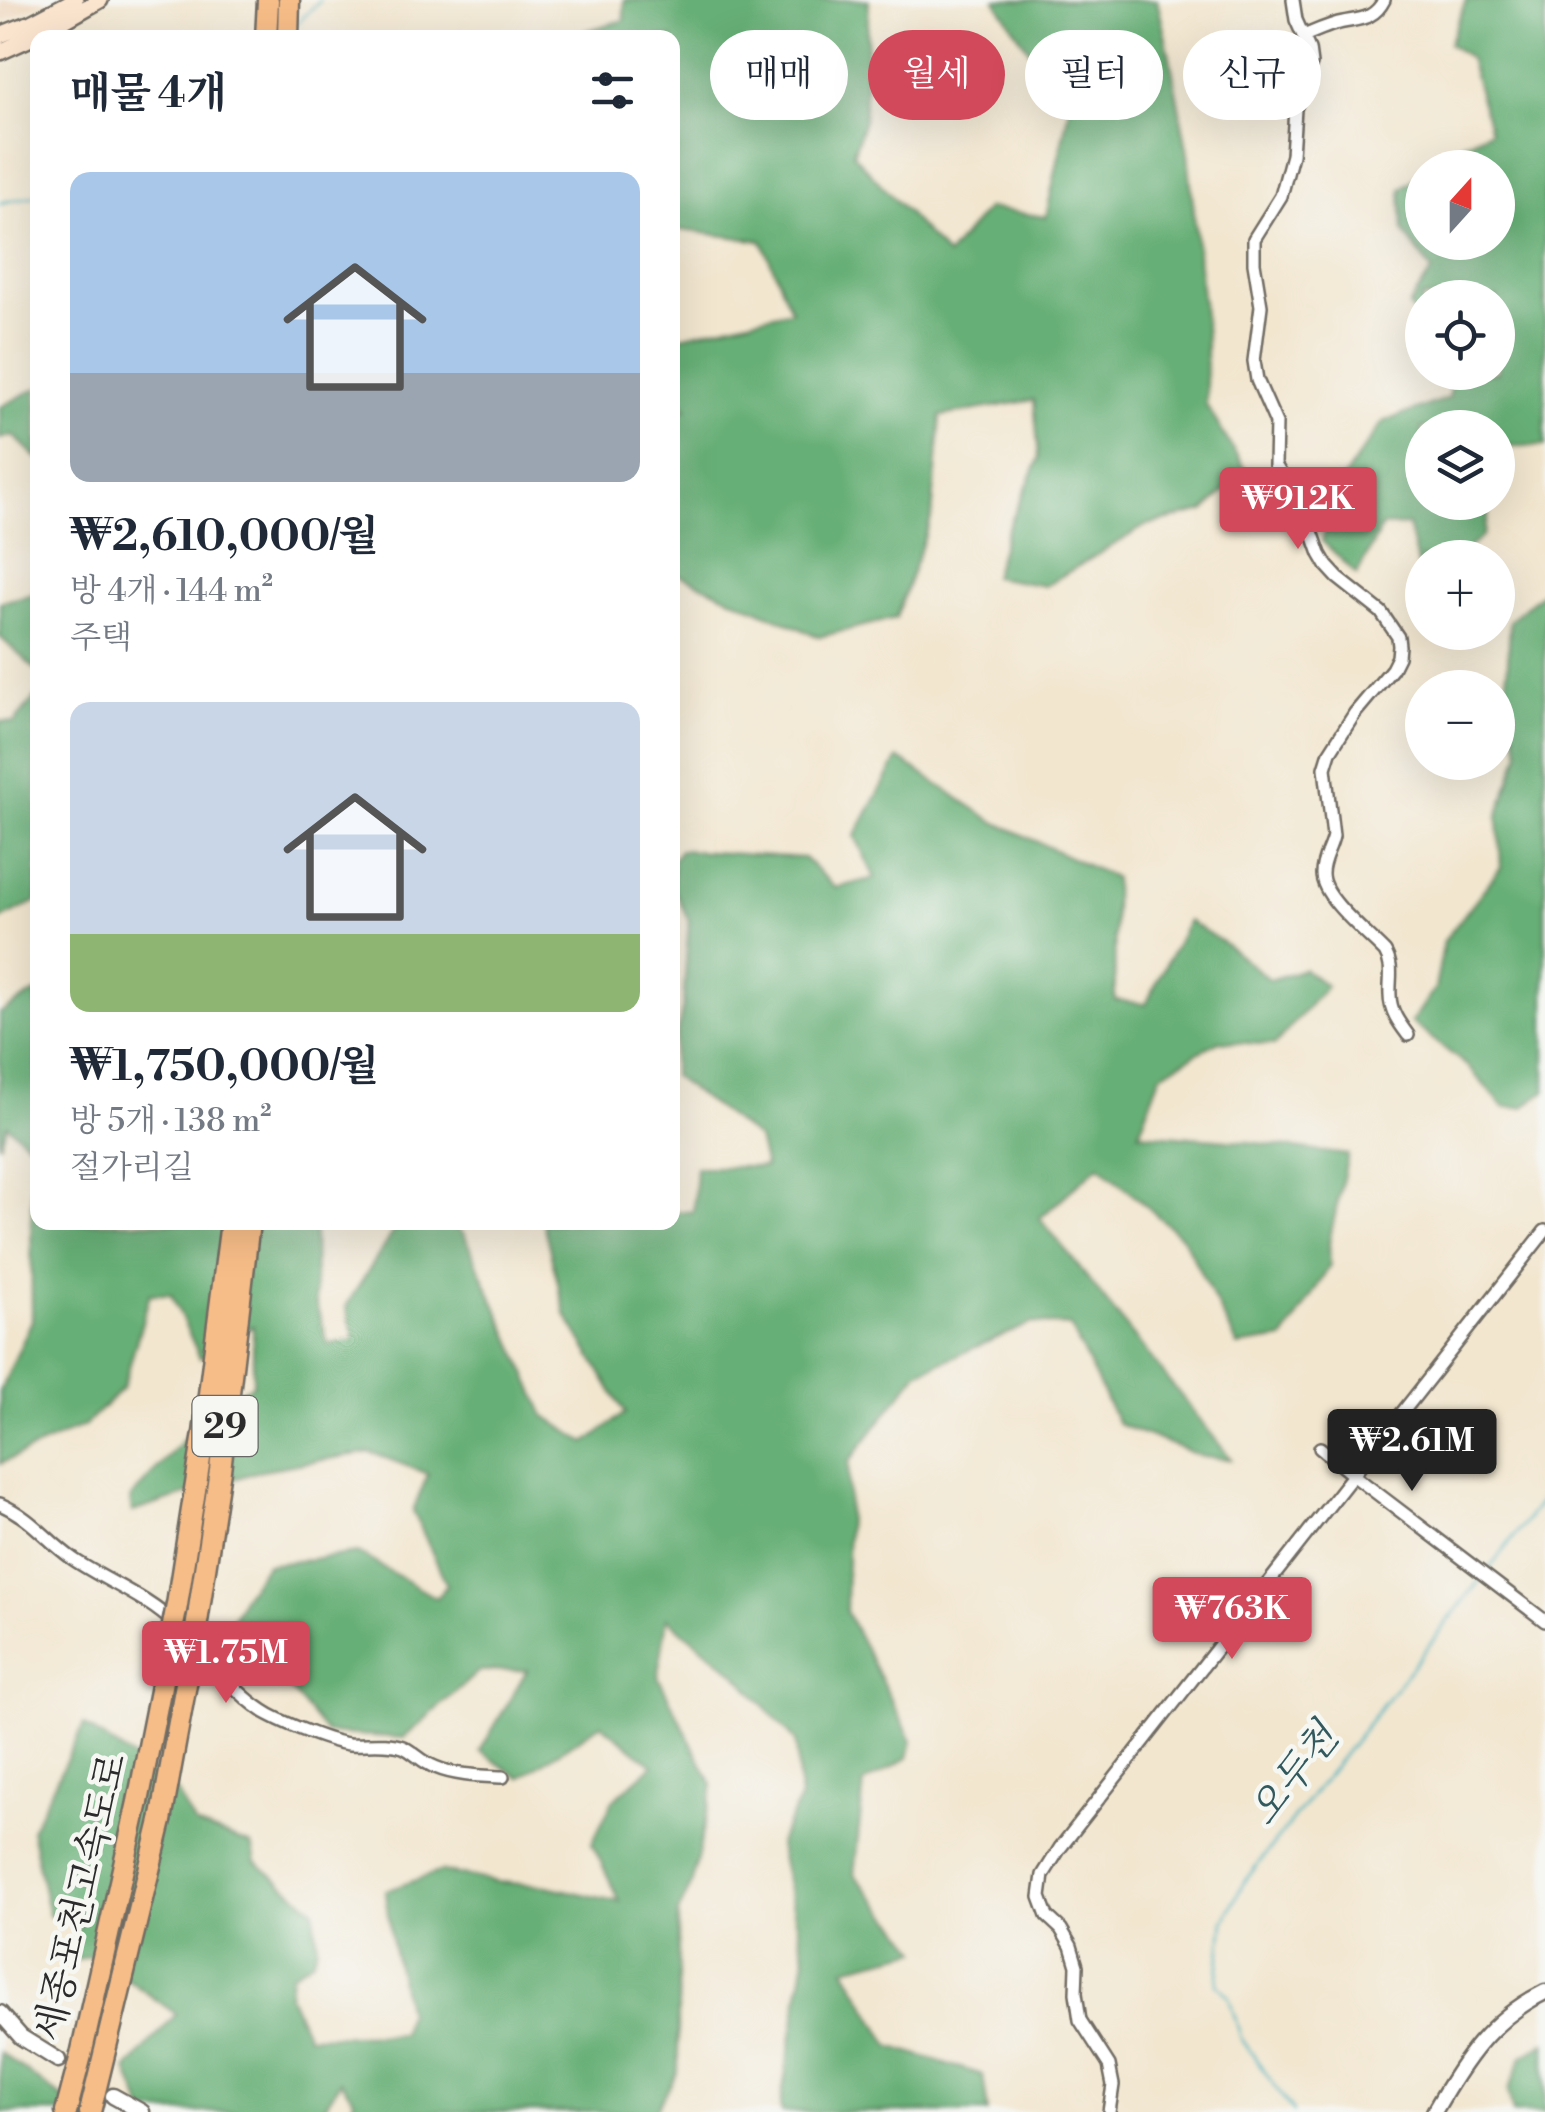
<!DOCTYPE html>
<html lang="ko">
<head>
<meta charset="utf-8">
<style>
	body { margin:0; font-family:"Libre Bodoni","Noto Serif KR",serif; background:#f2f2f3; color:#1f2937; height:100vh; display:flex; flex-direction:column; font-size:38px; white-space:nowrap }
	* { box-sizing:border-box; margin:0 }
	p { font-size:32px; color:#747a83 }
	.icon { flex:none; width:55px; height:55px; fill:none; stroke:currentColor; stroke-width:2; stroke-linecap:round; stroke-linejoin:round }
	.map { position:relative; flex:1; overflow:hidden }
	.sheet { position:absolute; left:30px; top:30px; width:650px; height:1200px; display:flex; flex-direction:column; background:#fff; border-radius:20px; box-shadow:0 10px 40px #0002 }
	.sheet>* { flex:none }
	.banner { position:absolute; left:710px; top:30px; width:685px; height:90px; display:flex; gap:20px }
	.needle { width:65px; rotate:21deg }
	.buttons { position:absolute; left:1405px; top:150px; display:grid; gap:20px }
	.buttons a { display:grid; place-items:center; width:110px; height:110px; border-radius:50%; background:#fff; box-shadow:0 10px 40px #0002; font-size:50px }
	.price { position:absolute; translate:-50% -85px; padding:0 22px; border-radius:10px; background:#d1495b; color:#fff; font-size:32px; line-height:65px; filter:drop-shadow(0 2px 5px #0008) }
	.price::after { content:''; position:absolute; left:50%; top:60px; width:30px; height:22px; margin-left:-15px; background:inherit; clip-path:polygon(0 0,100% 0,50% 100%) }
	.price.on { background:#222; color:#fff }
	ul { padding:0; list-style:none }
	li { display:grid; align-content:center; gap:20px; height:530px; padding:0 40px }
	li span { display:grid; place-items:center; height:310px; border-radius:20px; color:#555 }
	li>.icon { margin-inline-start:auto }
	span .icon { width:180px; height:180px; fill:#fffc; stroke-width:1 }
	li b { font-size:42px }
	h2 { display:flex; justify-content:space-between; align-items:center; height:120px; padding:0 40px; font-size:42px }
	.chip { padding:0 35px; border-radius:45px; background:#fff; box-shadow:0 10px 40px #0002; font-size:35px; line-height:90px }
	.chip.on { background:#d1495b; color:#fff }
	.map>svg:first-child { display:block }
	.built { fill:#efd6bb }
	.forest { fill:#66af76; stroke:#486d50; stroke-width:2.5 }
	.lines { fill:none; stroke-linecap:round; stroke-linejoin:round }
	.stream { stroke:#40afbd; stroke-width:2.5 }
	.minor-casing { stroke:#716c64; stroke-width:16 }
	.tertiary-casing { stroke:#716c64; stroke-width:19 }
	.secondary-casing { stroke:#716c64; stroke-width:20 }
	.motorway-casing { stroke:#716c64; stroke-width:25 }
	.minor { stroke:#fff; stroke-width:11 }
	.tertiary { stroke:#fff; stroke-width:14 }
	.secondary { stroke:#fce5cf; stroke-width:15 }
	.motorway { stroke:#f7bd88; stroke-width:20 }
	.motorway-bridge-casing { stroke:#716c64; stroke-width:25; stroke-linecap:butt }
	.motorway-bridge { stroke:#f7bd88; stroke-width:20 }
	.labels { text-anchor:middle; stroke-width:9; stroke-linejoin:round; paint-order:stroke }
	.shield { fill:#f6f6f2; stroke:#686867; stroke-width:2.5 }
	.shield-label { font-size:35px; font-weight:bold; fill:#2b2b2b }
	.street-label { font-size:38px; fill:#2b2b2b; stroke:#f6f6f2 }
	.water-label { font-size:40px; font-style:italic; fill:#32595e; stroke:#f6f6f2 }
</style>
</head>
<body>
<div class="map">
<svg width="1545" height="2112" viewBox="0 0 1545 2112">
	<rect width="100%" height="100%" fill="#f6f6f2"/>
	<filter id="ink" filterUnits="userSpaceOnUse"><feTurbulence type="fractalNoise" baseFrequency=".01" numOctaves="2"/><feDisplacementMap in="SourceGraphic" scale="20" xChannelSelector="R" yChannelSelector="G"/><feConvolveMatrix kernelMatrix="1 2 1 2 8 2 1 2 1" color-interpolation-filters="sRGB"/></filter>
	<filter id="wash" filterUnits="userSpaceOnUse"><feTurbulence type="fractalNoise" baseFrequency=".0048" numOctaves="4" result="noise"/><feDisplacementMap in="SourceGraphic" scale="40" xChannelSelector="R" yChannelSelector="G"/><feGaussianBlur stdDeviation="2.25" result="paint"/><feColorMatrix in="noise" values="0 0 0 0 0 0 0 0 0 0 0 0 0 0 0 0 0 1.4 0 .05"/><feComposite in="paint" operator="in"/></filter>
	<g filter="url(#wash)">
		<rect width="100%" height="100%" fill="#f2e6cf"/>
		<path class="built" d="M 0,0 L 46,0 L 0,23 Z"/>
		<path class="forest" d="M 624,0 L 869,0 L 864,120 L 853,154 L 947,256 L 987,208 L 1046,217 L 1069,109 L 995,0 L 1157,0 L 1169,52 L 1188,154 L 1206,337 L 1206,405 L 1246,471 L 1204,511 L 1147,525 L 1045,586 L 993,577 L 1007,530 L 1039,459 L 1034,400 L 941,416 L 932,516 L 896,618 L 819,637 L 673,572 L 673,410 L 687,409 L 673,387 L 673,338 L 791,310 L 762,241 L 673,229 L 672,38 L 522,37 L 523,35 L 572,35 L 624,20 Z
			M 1466,0 L 1545,0 L 1545,446 L 1504,446 L 1498,472 L 1498,428 L 1422,428 L 1422,502 L 1491,503 L 1483,536 L 1457,557 L 1422,558 L 1422,583 L 1408,525 L 1382,526 L 1357,575 L 1322,541 L 1343,478 L 1383,422 L 1448,398 L 1453,373 L 1498,372 L 1498,298 L 1422,298 L 1422,325 L 1409,306 L 1432,271 L 1403,231 L 1401,189 L 1422,172 L 1422,242 L 1498,242 L 1498,168 L 1427,167 L 1446,152 L 1490,131 L 1469,58 L 1449,44 Z
			M 37,388 L 37,458 L 13,435 L 0,439 L 0,407 Z
			M 37,570 L 38,671 L 37,671 L 0,637 L 0,602 L 34,594 Z
			M 1545,590 L 1545,1091 L 1524,1107 L 1504,1107 L 1467,1066 L 1411,1022 L 1435,989 L 1444,941 L 1501,867 L 1498,816 L 1520,752 L 1506,701 L 1510,620 Z
			M 37,695 L 37,901 L 0,920 L 0,721 L 14,723 Z
			M 898,758 L 993,821 L 1114,878 L 1115,1000 L 1146,1004 L 1188,921 L 1221,941 L 1270,980 L 1304,969 L 1326,986 L 1275,1045 L 1219,1041 L 1161,1074 L 1139,1133 L 1241,1141 L 1348,1155 L 1329,1242 L 1330,1266 L 1284,1339 L 1238,1346 L 1183,1238 L 1099,1165 L 1040,1218 L 1231,1459 L 1203,1457 L 1118,1424 L 1070,1326 L 1032,1323 L 918,1372 L 849,1462 L 846,1611 L 912,1741 L 908,1758 L 864,1783 L 854,1874 L 919,1950 L 845,1968 L 890,2046 L 983,2075 L 988,2112 L 782,2112 L 780,2107 L 805,1957 L 778,1844 L 800,1799 L 796,1741 L 736,1674 L 667,1618 L 658,1676 L 713,1786 L 692,1882 L 678,1913 L 678,2071 L 655,2112 L 350,2112 L 354,2099 L 340,2081 L 322,2112 L 144,2112 L 127,2069 L 176,2014 L 123,1976 L 106,1952 L 74,1960 L 68,1952 L 80,1925 L 49,1916 L 31,1830 L 84,1725 L 173,1785 L 195,1825 L 252,1845 L 256,1862 L 314,1909 L 317,1947 L 312,1961 L 291,1974 L 289,1995 L 307,2036 L 402,2034 L 407,2011 L 391,1938 L 385,1891 L 442,1871 L 498,1882 L 547,1886 L 620,1902 L 592,1843 L 613,1800 L 653,1765 L 601,1724 L 520,1778 L 480,1751 L 527,1670 L 479,1671 L 404,1738 L 326,1733 L 277,1673 L 219,1649 L 242,1598 L 266,1565 L 358,1553 L 436,1598 L 447,1585 L 413,1511 L 428,1474 L 370,1452 L 262,1470 L 132,1512 L 130,1499 L 214,1405 L 253,1385 L 253,1326 L 200,1358 L 171,1294 L 150,1294 L 123,1388 L 85,1425 L 0,1464 L 0,1392 L 32,1320 L 31,1221 L 32,1188 L 37,1162 L 38,1222 L 314,1223 L 315,1301 L 328,1344 L 355,1339 L 346,1306 L 399,1223 L 449,1223 L 464,1234 L 545,1416 L 586,1443 L 625,1413 L 566,1315 L 543,1223 L 672,1222 L 673,1211 L 693,1212 L 696,1167 L 765,1167 L 758,1139 L 673,1076 L 673,1054 L 683,1005 L 689,921 L 673,887 L 673,859 L 680,850 L 804,858 L 836,888 L 875,878 L 855,836 Z
			M 37,992 L 37,1151 L 7,1125 L 0,1145 L 0,1013 Z
			M 1545,2043 L 1545,2112 L 1513,2112 L 1508,2091 L 1523,2056 Z
			M 0,2052 L 81,2112 L 0,2112 Z"/>
		<g class="lines">
			<path class="stream" d="M 297,24 L 320,0
				M 0,203 L 38,195
				M 1488,1570 L 1545,1496
				M 1293,2112 L 1241,2038 L 1229,1997 L 1217,1984 L 1224,1921 L 1244,1882 L 1480,1580"/>
		</g>
	</g>
	<g filter="url(#ink)">
		<g class="lines">
			<g class="minor-casing">
				<path id="minor" d="M 1293,0 L 1296,20 L 1309,49 L 1311,64 L 1295,109 L 1292,155 L 1281,196 L 1254,239 L 1254,263 L 1261,306 L 1254,361 L 1257,380 L 1276,423 L 1275,465 L 1305,512 L 1320,554 L 1327,566 L 1338,578 L 1381,612 L 1398,637 L 1399,646 L 1398,657 L 1392,669 L 1355,713 L 1330,752 L 1325,768 L 1333,836 C 1330,850 1322,859 1322,874 C 1322,898 1368,934 1385,952 C 1394,967 1389,979 1390,995 C 1390,1011 1399,1023 1408,1035
					M 1303,36 C 1314,32 1324,27 1335,24 C 1356,18 1373,22 1384,0
					M 1320,1448 L 1353,1475 L 1545,1621
					M 0,1504 C 32,1518 46,1540 73,1559 C 107,1582 146,1596 176,1625 C 205,1652 236,1697 270,1715 C 287,1724 330,1742 349,1744 C 366,1745 386,1741 403,1747 C 414,1752 423,1763 435,1767 C 456,1776 481,1776 503,1777
					M 1109,2112 L 1113,2085 L 1109,2065 L 1080,2020 L 1076,1993 L 1077,1966 L 1071,1946 L 1061,1929 L 1047,1916 L 1040,1897 L 1043,1875 L 1060,1848 L 1545,1231"/>
			</g>
			<g class="tertiary-casing">
				<path id="tertiary" d="M 0,2013 L 21,2037 L 58,2060
					M 113,2096 L 142,2112
					M 1434,2112 C 1463,2061 1490,2019 1545,1992"/>
			</g>
			<g class="secondary-casing">
				<path id="secondary" d="M 0,35 L 31,23 L 75,0
					M 0,52 L 40,34 L 100,0"/>
			</g>
			<g class="motorway-casing">
				<path id="motorway" d="M 266,38 L 268,0
					M 288,38 L 289,0
					M 177,1605 L 204,1433 L 231,1222
					M 196,1629 L 220,1470 L 249,1222
					M 66,2112 L 81,2055 L 138,1802
					M 90,2112 L 161,1821"/>
			</g>
			<use href="#minor" class="minor"/>
			<use href="#tertiary" class="tertiary"/>
			<use href="#secondary" class="secondary"/>
			<use href="#motorway" class="motorway"/>
			<g class="motorway-bridge-casing">
				<path id="motorway-bridge" d="M 138,1802 L 177,1605
					M 161,1821 L 196,1629"/>
			</g>
			<use href="#motorway-bridge" class="motorway-bridge"/>
		</g>
	</g>
	<g class="labels">
		<rect class="shield" x="192.5" y="1396" width="65" height="60" rx="8"/>
		<g class="shield-label">
			<text x="225" y="1438">29</text>
		</g>
		<g class="street-label">
			<text transform="translate(80 1897) rotate(-77)" y="13">세종포천고속도로</text>
		</g>
		<g class="water-label">
			<text transform="translate(1293 1774) rotate(-52)" y="14">오두천</text>
		</g>
	</g>
</svg>
<div class="buttons">
<a><svg class="needle" viewBox="-14 -14 28 28"><path d="M0-13l5 13h-10z" fill="#e53935"/><path d="M0 13l5-13h-10z" fill="#747a83"/></svg></a>
<a><svg class="icon" aria-label="locate" viewBox="0 0 24 24"><circle cx="12" cy="12" r="6"/><path d="M12 2v4M12 18v4M2 12h4M18 12h4"/></svg></a>
<a><svg class="icon" aria-label="layers" viewBox="0 0 24 24"><path d="M12 4l9 5-9 5-9-5zM3 14l9 5 9-5"/></svg></a>
<a>+</a>
<a>−</a>
</div>
<b class="price" style="left:1298px;top:552px">₩912K</b>
<b class="price on" style="left:1412px;top:1494px">₩2.61M</b>
<b class="price" style="left:1232px;top:1662px">₩763K</b>
<b class="price" style="left:226px;top:1706px">₩1.75M</b>
<div class="banner">
<a class="chip">매매</a>
<a class="chip on">월세</a>
<a class="chip">필터</a>
<a class="chip">신규</a>
</div>
<section class="sheet">
<h2>매물 4개<svg class="icon" aria-label="filters" viewBox="0 0 24 24"><path d="M4 7h16M4 17h16"/><circle cx="9" cy="7" r="2"/><circle cx="15" cy="17" r="2"/></svg></h2>
<ul>
<li><span style="background:linear-gradient(#a9c7e8 65%,#9aa5b1 0)"><svg class="icon" aria-label="home" viewBox="0 0 24 24"><path d="M3 11l9-7 9 7M6 9v11h12V9"/></svg></span><div><b>₩2,610,000/월</b><p>방 4개 · 144 m²</p><p>주택</p></div></li>
<li><span style="background:linear-gradient(#c9d6e8 75%,#8fb573 0)"><svg class="icon" aria-label="home" viewBox="0 0 24 24"><path d="M3 11l9-7 9 7M6 9v11h12V9"/></svg></span><div><b>₩1,750,000/월</b><p>방 5개 · 138 m²</p><p>절가리길</p></div></li>
</ul>
</section>
</div>
</body>
</html>
